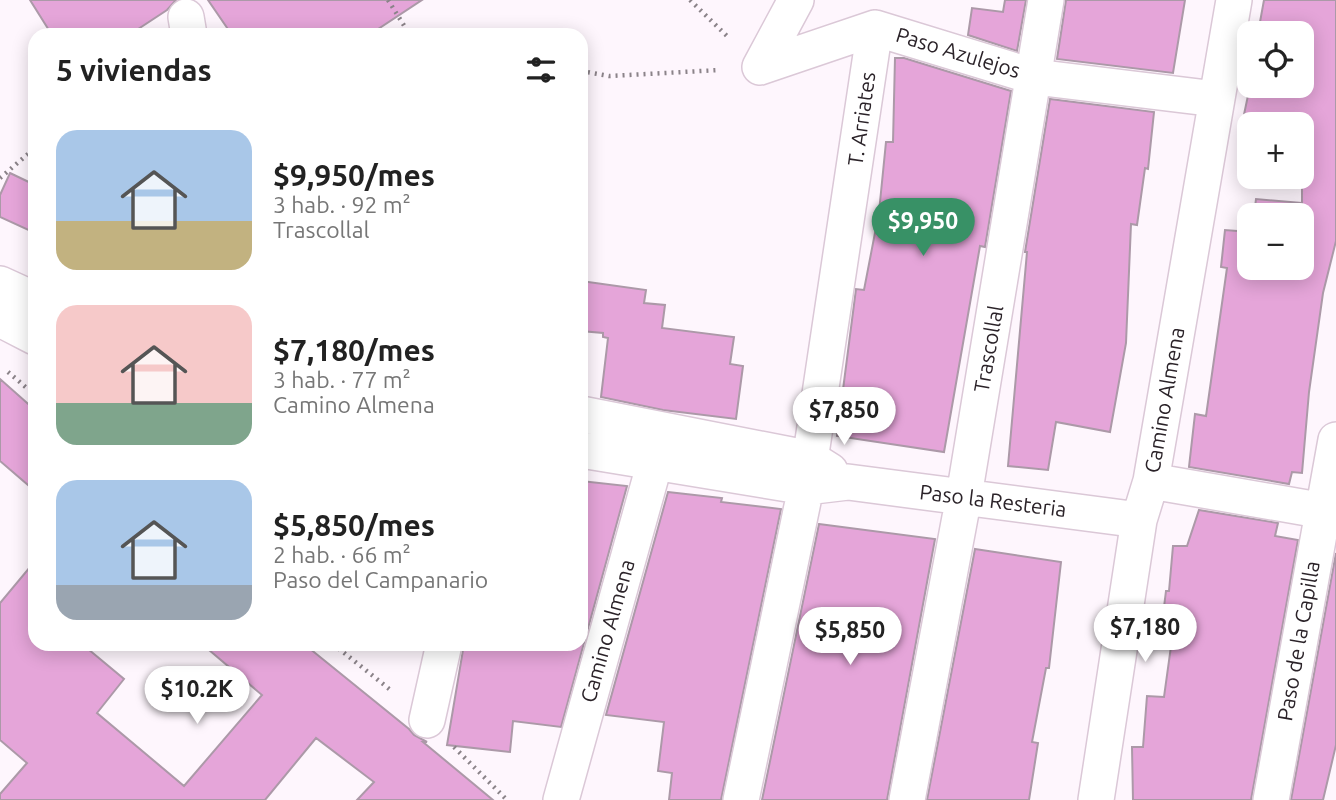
<!DOCTYPE html>
<html lang="es">
<head>
<meta charset="utf-8">
<style>
	body { margin:0; font-family:Ubuntu,sans-serif; background:#f6f6f6; color:#222; height:100vh; display:flex; flex-direction:column; font-size:26px; white-space:nowrap }
	* { box-sizing:border-box; margin:0 }
	p { font-size:23px; color:#767676 }
	.icon { flex:none; width:38px; height:38px; fill:none; stroke:currentColor; stroke-width:2; stroke-linecap:round; stroke-linejoin:round }
	.map { position:relative; flex:1; overflow:hidden }
	.panel { position:absolute; left:28px; top:28px; width:560px; height:623px; display:flex; flex-direction:column; background:#fff; border-radius:21px; box-shadow:0 4px 18px #0003 }
	.panel>* { flex:none }
	.controls { position:absolute; left:1237px; top:21px; display:grid; gap:14px }
	.controls a { display:grid; place-items:center; width:77px; height:77px; border-radius:14px; background:#fff; box-shadow:0 4px 18px #0003; font-size:35px }
	.price { position:absolute; translate:-50% -60px; padding:0 16px; border-radius:24px; background:#fff; color:#222; font-size:23px; line-height:46px; filter:drop-shadow(0 2px 4px #0008) }
	.price::after { content:''; position:absolute; left:50%; top:42px; width:21px; height:16px; margin-left:-10px; background:inherit; clip-path:polygon(0 0,100% 0,50% 100%) }
	.price.on { background:#389166; color:#fff }
	ul { padding:0; list-style:none }
	li { display:flex; align-items:center; gap:21px; height:175px; padding:0 28px }
	li span { display:grid; place-items:center; flex:none; width:196px; height:140px; border-radius:21px; color:#555 }
	li>.icon { margin-inline-start:auto }
	span .icon { width:84px; height:84px; fill:#fffc; stroke-width:1 }
	li b { font-size:30px }
	h2 { display:flex; justify-content:space-between; align-items:center; height:84px; padding:0 28px; font-size:30px }
	.map>svg:first-child { display:block }
	.building { fill:#e5a5d9; stroke:#ac99a8; stroke-width:2 }
	.lines { fill:none; stroke-linecap:round; stroke-linejoin:round }
	.minor-casing { stroke:#dbc8d7; stroke-width:38 }
	.path { stroke:#8b8389; stroke-width:4.5; stroke-dasharray:2 5; stroke-linecap:butt }
	.minor { stroke:#fff; stroke-width:35 }
	.labels { text-anchor:middle; stroke-width:7; stroke-linejoin:round; paint-order:stroke }
	.street-label { font-size:21px; fill:#2b2329; stroke:#fff }
</style>
</head>
<body>
<div class="map">
<svg width="1336" height="800" viewBox="0 0 1336 800">
	<rect width="100%" height="100%" fill="#fef6fd"/>
	<path class="building" d="M 30,0 L 176,0 L 167,10 L 129,35 L 52,35 Z
		M 208,0 L 422,0 L 369,35 L 232,35 Z
		M 1005,0 L 1026,0 L 1017,51 L 968,35 L 972,8 L 1003,12 Z
		M 1066,0 L 1185,0 L 1173,73 L 1057,59 Z
		M 1264,0 L 1336,0 L 1336,241 L 1323,293 L 1309,392 L 1302,473 L 1292,472 L 1289,484 L 1189,467 L 1195,414 L 1206,416 L 1227,268 L 1221,267 L 1225,230 L 1250,232 L 1250,268 L 1302,268 L 1302,215 L 1254,215 L 1256,199 L 1302,203 L 1302,153 L 1307,124 L 1242,124 L 1250,86 L 1302,86 L 1302,33 L 1258,33 Z
		M 895,58 L 904,58 L 1011,91 L 985,247 L 980,246 L 944,452 L 837,436 L 856,289 L 864,290 L 879,212 L 886,142 L 893,142 Z
		M 1050,99 L 1154,112 L 1148,169 L 1145,168 L 1137,225 L 1131,224 L 1126,343 L 1110,432 L 1056,422 L 1048,470 L 1008,466 L 1027,252 L 1025,252 Z
		M 10,173 L 35,185 L 35,233 L 0,217 L 0,195 Z
		M 581,281 L 646,290 L 644,303 L 665,305 L 662,328 L 734,337 L 730,364 L 743,366 L 736,419 L 663,410 L 601,397 L 608,338 L 603,337 L 603,333 L 581,331 Z
		M 0,379 L 35,410 L 35,491 L 0,461 Z
		M 581,481 L 627,486 L 561,727 L 513,721 L 510,752 L 447,745 L 464,644 L 581,644 Z
		M 668,492 L 722,498 L 721,502 L 781,509 L 721,800 L 669,800 L 672,773 L 658,771 L 664,722 L 606,715 Z
		M 1199,510 L 1278,523 L 1275,536 L 1298,540 L 1251,800 L 1133,800 L 1132,747 L 1143,747 L 1147,696 L 1164,697 L 1173,632 L 1161,631 L 1166,591 L 1169,591 L 1173,546 L 1187,546 Z
		M 819,524 L 935,539 L 887,800 L 762,800 Z
		M 975,549 L 1061,562 L 1049,668 L 1046,668 L 1032,742 L 1038,743 L 1029,800 L 927,800 Z
		M 1336,553 L 1336,745 L 1323,800 L 1291,800 Z
		M 35,561 L 35,644 L 82,644 L 124,679 L 97,713 L 184,786 L 262,695 L 202,644 L 304,644 L 409,729 L 414,735 L 427,742 L 423,742 L 493,800 L 357,800 L 374,782 L 316,738 L 265,800 L 0,800 L 0,794 L 27,763 L 0,740 L 0,603 Z"/>
	<g class="lines">
		<g class="minor-casing">
			<path id="minor" d="M 186,17 L 189,35
				M 760,67 L 875,28 L 1035,77 L 1216,99
				M 760,67 L 796,0
				M 0,284 L 35,300
				M 0,319 L 35,337
				M 581,414 L 811,459 L 830,471
				M 581,450 L 806,487 L 848,482 L 1139,520
				M 1151,481 L 1336,513
				M 427,720 L 444,644
				M 561,800 L 655,462
				M 741,800 L 806,487 L 875,28
				M 907,800 L 964,496 L 1046,0
				M 1096,800 L 1139,520 L 1151,481 L 1234,0
				M 1271,800 L 1336,440"/>
		</g>
		<path class="path" d="M 388,0 L 410,35
			M 690,0 L 729,38
			M 581,71 L 609,76 L 720,70
			M 0,178 L 35,148
			M 8,372 L 35,395
			M 333,644 L 393,692
			M 454,747 L 507,800"/>
		<use href="#minor" class="minor"/>
	</g>
	<g class="labels">
		<g class="street-label">
			<text transform="translate(958 53) rotate(17)" y="7">Paso Azulejos</text>
			<text transform="translate(862 119) rotate(-82)" y="7">T. Arriates</text>
			<text transform="translate(989 349) rotate(-80)" y="7">Trascollal</text>
			<text transform="translate(1165 400) rotate(-80)" y="7">Camino Almena</text>
			<text transform="translate(993 501) rotate(7)" y="7">Paso la Resteria</text>
			<text transform="translate(608 631) rotate(-74)" y="7">Camino Almena</text>
			<text transform="translate(1299 641) rotate(-80)" y="7">Paso de la Capilla</text>
		</g>
	</g>
</svg>
<div class="controls">
<a><svg class="icon" aria-label="locate" viewBox="0 0 24 24"><circle cx="12" cy="12" r="6"/><path d="M12 2v4M12 18v4M2 12h4M18 12h4"/></svg></a>
<a>+</a>
<a>−</a>
</div>
<b class="price on" style="left:923px;top:258px">$9,950</b>
<b class="price" style="left:844px;top:447px">$7,850</b>
<b class="price" style="left:1145px;top:664px">$7,180</b>
<b class="price" style="left:850px;top:667px">$5,850</b>
<b class="price" style="left:197px;top:726px">$10.2K</b>
<section class="panel">
<h2>5 viviendas<svg class="icon" aria-label="filters" viewBox="0 0 24 24"><path d="M4 7h16M4 17h16"/><circle cx="9" cy="7" r="2"/><circle cx="15" cy="17" r="2"/></svg></h2>
<ul>
<li><span style="background:linear-gradient(#a9c7e8 65%,#c2b280 0)"><svg class="icon" aria-label="home" viewBox="0 0 24 24"><path d="M3 11l9-7 9 7M6 9v11h12V9"/></svg></span><div><b>$9,950/mes</b><p>3 hab. · 92 m²</p><p>Trascollal</p></div></li>
<li><span style="background:linear-gradient(#f6c9c9 70%,#7fa58c 0)"><svg class="icon" aria-label="home" viewBox="0 0 24 24"><path d="M3 11l9-7 9 7M6 9v11h12V9"/></svg></span><div><b>$7,180/mes</b><p>3 hab. · 77 m²</p><p>Camino Almena</p></div></li>
<li><span style="background:linear-gradient(#a9c7e8 75%,#9aa5b1 0)"><svg class="icon" aria-label="home" viewBox="0 0 24 24"><path d="M3 11l9-7 9 7M6 9v11h12V9"/></svg></span><div><b>$5,850/mes</b><p>2 hab. · 66 m²</p><p>Paso del Campanario</p></div></li>
</ul>
</section>
</div>
</body>
</html>
